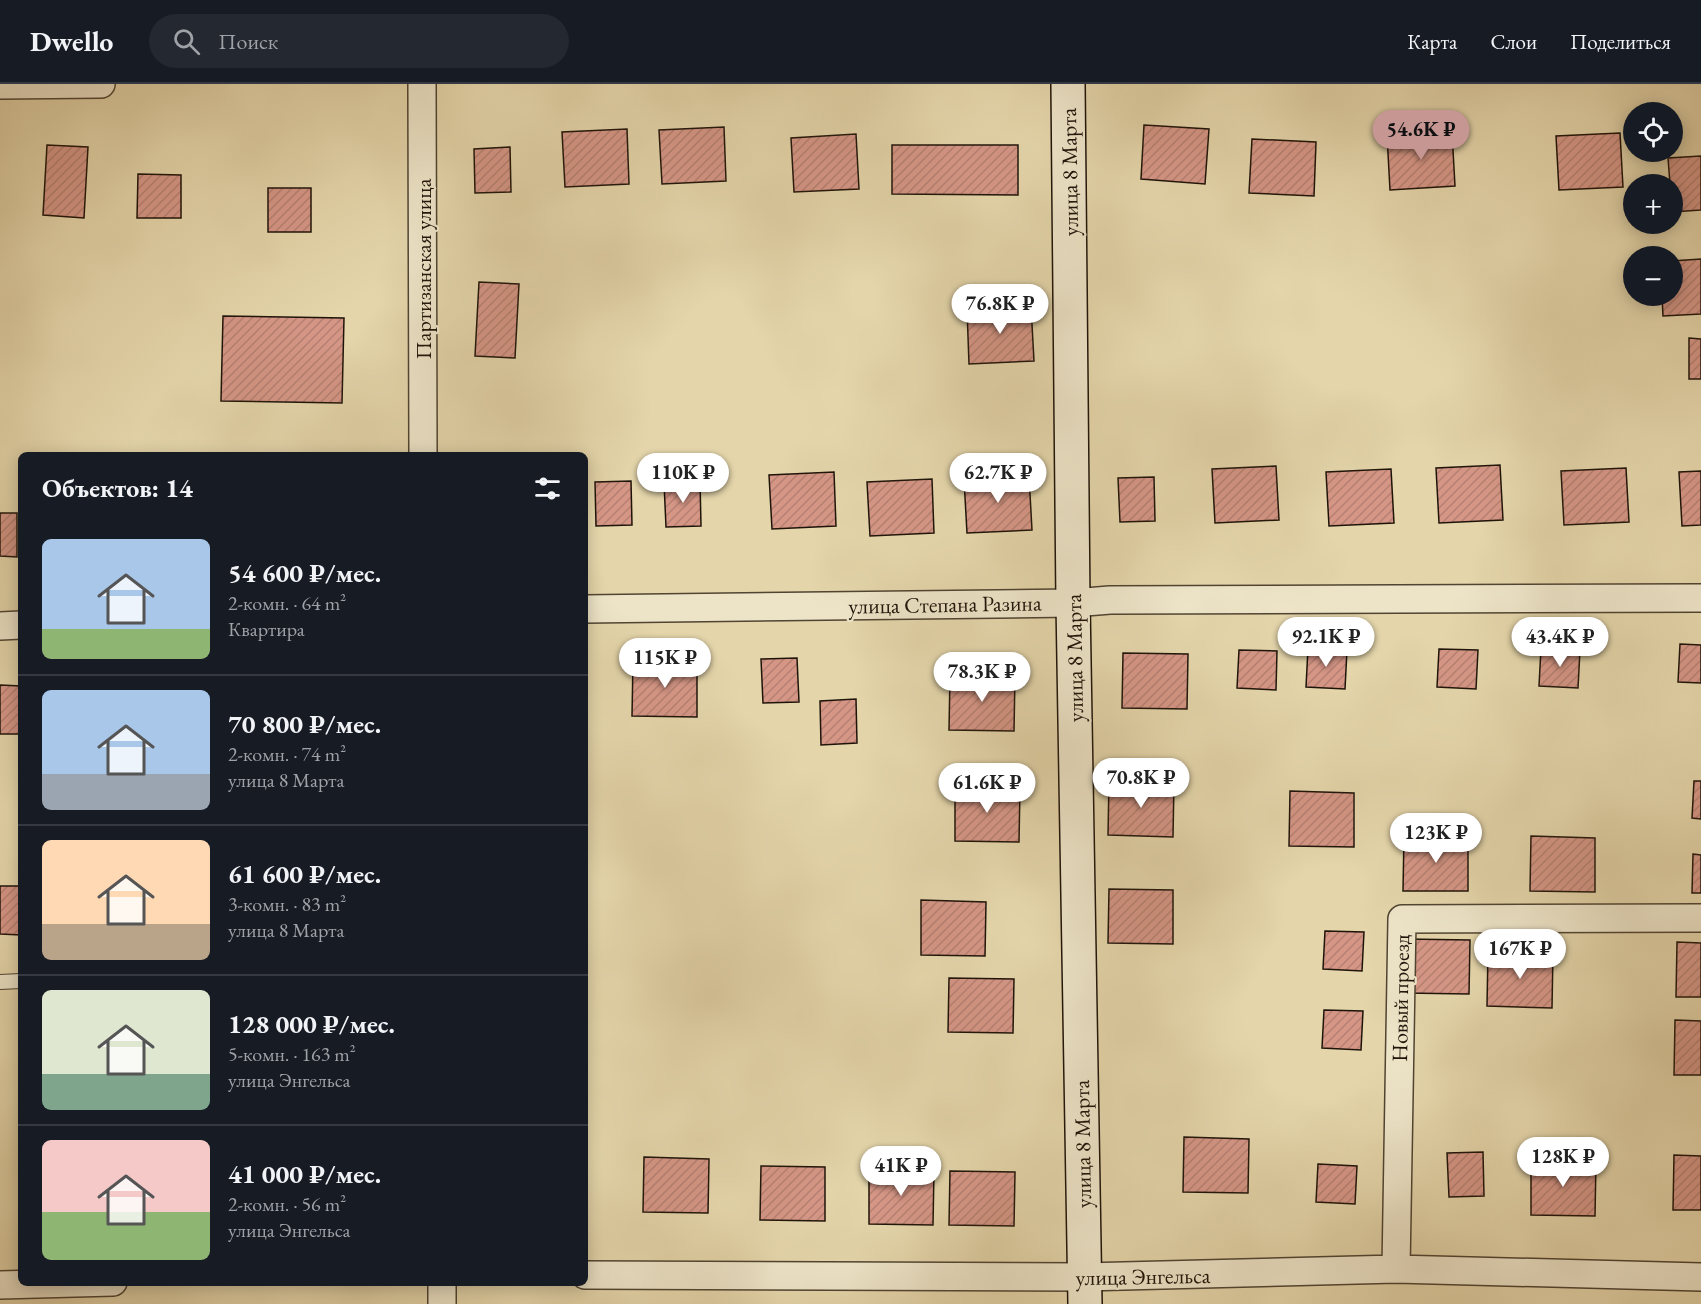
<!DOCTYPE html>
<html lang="ru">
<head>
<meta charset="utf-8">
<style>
	body { margin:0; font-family:"EB Garamond",serif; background:#242831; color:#f1f3f6; height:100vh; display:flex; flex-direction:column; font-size:22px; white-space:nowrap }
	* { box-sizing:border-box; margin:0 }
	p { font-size:20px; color:#9ea1a6 }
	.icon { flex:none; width:33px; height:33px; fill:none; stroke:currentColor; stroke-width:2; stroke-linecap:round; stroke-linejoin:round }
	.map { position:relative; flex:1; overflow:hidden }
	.drawer { position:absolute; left:18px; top:368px; width:570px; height:834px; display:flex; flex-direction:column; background:#171b24; border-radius:9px; box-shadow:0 3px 15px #0003 }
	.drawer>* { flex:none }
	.controls { position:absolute; left:1623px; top:18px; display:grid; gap:12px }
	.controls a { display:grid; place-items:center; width:60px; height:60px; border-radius:50%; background:#171b24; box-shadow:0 3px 15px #0003; font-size:30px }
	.price { position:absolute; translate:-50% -51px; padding:0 14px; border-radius:21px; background:#fff; color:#222; font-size:20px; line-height:39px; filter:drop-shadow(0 2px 3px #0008) }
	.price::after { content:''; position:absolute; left:50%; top:36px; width:18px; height:14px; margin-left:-9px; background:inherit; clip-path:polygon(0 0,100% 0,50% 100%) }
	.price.active { background:#c59692; color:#111 }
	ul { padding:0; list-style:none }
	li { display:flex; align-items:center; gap:18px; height:150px; padding:0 24px }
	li+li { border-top:2px solid #363941 }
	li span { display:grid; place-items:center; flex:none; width:168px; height:120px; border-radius:9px; color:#555 }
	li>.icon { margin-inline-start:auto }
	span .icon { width:72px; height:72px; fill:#fffc; stroke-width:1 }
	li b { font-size:26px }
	h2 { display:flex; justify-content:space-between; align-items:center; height:72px; padding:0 24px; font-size:26px }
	header { display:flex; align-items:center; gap:36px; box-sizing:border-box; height:84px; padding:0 30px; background:#171b24; border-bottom:2px solid #363941 }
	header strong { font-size:28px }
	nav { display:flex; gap:33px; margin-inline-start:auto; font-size:21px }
	.search { width:420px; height:54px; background:#242831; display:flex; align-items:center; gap:15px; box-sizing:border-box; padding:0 21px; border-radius:33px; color:#9ea1a6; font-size:22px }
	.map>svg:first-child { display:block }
	.building { fill:url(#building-hatch); stroke:#1f140a; stroke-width:1.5 }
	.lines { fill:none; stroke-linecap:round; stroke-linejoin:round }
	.lane-casing { stroke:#504432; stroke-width:16 }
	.street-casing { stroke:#504432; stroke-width:30 }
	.secondary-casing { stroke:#1f140a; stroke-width:36 }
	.lane { stroke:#ede4c8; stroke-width:14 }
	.street { stroke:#ede4c8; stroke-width:27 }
	.secondary { stroke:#ede4c8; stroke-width:33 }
	.labels { text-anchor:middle; stroke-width:4.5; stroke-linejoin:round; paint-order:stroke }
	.street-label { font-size:22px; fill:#1f140a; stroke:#ede4c8 }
</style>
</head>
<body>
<header>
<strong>Dwello</strong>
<div class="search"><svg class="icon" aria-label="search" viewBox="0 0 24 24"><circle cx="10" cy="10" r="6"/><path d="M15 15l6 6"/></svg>Поиск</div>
<nav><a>Карта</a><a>Слои</a><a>Поделиться</a></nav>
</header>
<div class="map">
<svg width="1701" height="1220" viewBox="0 0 1701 1220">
	<defs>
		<pattern id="building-hatch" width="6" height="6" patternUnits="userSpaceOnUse" patternTransform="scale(1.5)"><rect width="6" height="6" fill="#d59686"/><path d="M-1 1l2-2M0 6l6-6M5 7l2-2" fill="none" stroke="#b68072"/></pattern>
	</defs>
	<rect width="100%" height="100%" fill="#e4d5aa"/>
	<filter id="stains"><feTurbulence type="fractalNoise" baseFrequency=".00333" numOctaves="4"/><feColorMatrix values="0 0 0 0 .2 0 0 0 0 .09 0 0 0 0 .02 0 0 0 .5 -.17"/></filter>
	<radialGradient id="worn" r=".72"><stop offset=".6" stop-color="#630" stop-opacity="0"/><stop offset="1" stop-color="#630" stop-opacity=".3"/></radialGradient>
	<path class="building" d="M 1144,41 L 1209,45 L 1205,100 L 1141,95 Z
		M 724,43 L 726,97 L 662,100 L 659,46 Z
		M 627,45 L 629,100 L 565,103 L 562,48 Z
		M 1452,48 L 1455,102 L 1390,106 L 1387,51 Z
		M 1620,49 L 1623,103 L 1559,106 L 1556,52 Z
		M 856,50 L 859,105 L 794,108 L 791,54 Z
		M 1252,55 L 1316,58 L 1314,112 L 1249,109 Z
		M 47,61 L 88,63 L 84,134 L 43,131 Z
		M 892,61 L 1018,61 L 1018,111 L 892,110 Z
		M 510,63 L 511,108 L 475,109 L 474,65 Z
		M 1701,72 L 1701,126 L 1672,128 L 1672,100 L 1670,100 L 1668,74 Z
		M 138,90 L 181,91 L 181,134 L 137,134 Z
		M 268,104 L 311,104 L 311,148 L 268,148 Z
		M 1701,175 L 1701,230 L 1663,232 L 1662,212 L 1672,212 L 1672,177 Z
		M 479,198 L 519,200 L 515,274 L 475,272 Z
		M 1031,222 L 1034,277 L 969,280 L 967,225 Z
		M 223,232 L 344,234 L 342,319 L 221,317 Z
		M 1689,254 L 1701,255 L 1701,295 L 1689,295 Z
		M 1500,381 L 1503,436 L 1439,439 L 1436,384 Z
		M 1276,382 L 1279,436 L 1215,439 L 1212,385 Z
		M 1626,384 L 1629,438 L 1564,441 L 1561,387 Z
		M 1391,385 L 1394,439 L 1329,442 L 1326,388 Z
		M 1701,387 L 1701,441 L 1682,442 L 1679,388 Z
		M 834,388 L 836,442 L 772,445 L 769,391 Z
		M 1029,392 L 1032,446 L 967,449 L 964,395 Z
		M 1154,393 L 1155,437 L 1120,438 L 1118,394 Z
		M 932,395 L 934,449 L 870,452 L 867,398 Z
		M 631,397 L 632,441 L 596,442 L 595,398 Z
		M 700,397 L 701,442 L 666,443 L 664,398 Z
		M 0,429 L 17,429 L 17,473 L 0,472 Z
		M 1680,560 L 1701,561 L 1701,599 L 1678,598 Z
		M 1308,564 L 1347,566 L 1345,605 L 1306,603 Z
		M 1541,564 L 1580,566 L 1578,604 L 1539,602 Z
		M 1439,565 L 1478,566 L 1476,605 L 1437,603 Z
		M 1239,566 L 1277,567 L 1276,606 L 1237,604 Z
		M 1123,569 L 1188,570 L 1187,625 L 1122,624 Z
		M 797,574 L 799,618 L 763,619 L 761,575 Z
		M 633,577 L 697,578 L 697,633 L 632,632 Z
		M 950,592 L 1015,592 L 1014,647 L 949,646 Z
		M 0,601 L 21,602 L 21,650 L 0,650 Z
		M 856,615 L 857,659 L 821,661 L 820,617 Z
		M 1109,697 L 1174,698 L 1173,753 L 1108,751 Z
		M 1694,697 L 1701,697 L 1701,735 L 1692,734 Z
		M 955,703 L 1020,704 L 1019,758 L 955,757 Z
		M 1290,707 L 1354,709 L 1354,763 L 1289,762 Z
		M 1404,752 L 1468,753 L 1468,807 L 1403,807 Z
		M 1531,752 L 1595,754 L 1595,808 L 1530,807 Z
		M 1693,770 L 1701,771 L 1701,809 L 1692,809 Z
		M 0,802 L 21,802 L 21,851 L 0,850 Z
		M 1109,805 L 1173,806 L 1173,860 L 1108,859 Z
		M 921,816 L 986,818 L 985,872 L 921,871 Z
		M 1325,847 L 1364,848 L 1362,887 L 1323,885 Z
		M 1405,855 L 1470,856 L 1469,910 L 1404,909 Z
		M 1677,858 L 1701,859 L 1701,913 L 1676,913 Z
		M 1488,868 L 1553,869 L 1552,924 L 1487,922 Z
		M 949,894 L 1014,895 L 1013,949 L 948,948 Z
		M 1324,926 L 1363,927 L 1361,966 L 1322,964 Z
		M 1675,936 L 1701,937 L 1701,991 L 1674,991 Z
		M 1184,1053 L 1249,1055 L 1248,1109 L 1183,1108 Z
		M 1483,1068 L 1484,1112 L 1449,1113 L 1447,1069 Z
		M 1674,1071 L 1701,1072 L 1701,1126 L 1673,1126 Z
		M 644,1073 L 709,1075 L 708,1129 L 643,1128 Z
		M 1531,1077 L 1596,1077 L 1595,1132 L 1531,1131 Z
		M 1318,1080 L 1357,1082 L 1355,1120 L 1316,1118 Z
		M 761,1082 L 825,1083 L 825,1137 L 760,1136 Z
		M 869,1086 L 934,1087 L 933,1141 L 869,1140 Z
		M 950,1087 L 1015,1088 L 1014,1142 L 949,1141 Z"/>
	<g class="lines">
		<g class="lane-casing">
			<path id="lane" d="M 0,898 L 21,897"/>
		</g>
		<g class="street-casing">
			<path id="street" d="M 422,0 L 423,370
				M 0,1 L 101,0
				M 585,525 L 1073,519 L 1110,516 L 1701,514
				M 0,542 L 21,541
				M 1396,1185 L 1402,835 L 1701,834
				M 585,1191 L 1084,1193 L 1396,1185 L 1701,1193
				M 442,1198 L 442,1220
				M 0,1201 L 113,1198"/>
		</g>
		<g class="secondary-casing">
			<path id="secondary" d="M 1068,0 L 1073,519 L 1085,1220"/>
		</g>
		<use href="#lane" class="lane"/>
		<use href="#street" class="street"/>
		<use href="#secondary" class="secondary"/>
	</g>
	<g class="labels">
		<g class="street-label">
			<text transform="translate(1069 88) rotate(-91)" y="8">улица 8 Марта</text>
			<text transform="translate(423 185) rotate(-90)" y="8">Партизанская улица</text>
			<text transform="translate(945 520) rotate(-1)" y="8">улица Степана Разина</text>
			<text transform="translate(1074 574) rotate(-91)" y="8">улица 8 Марта</text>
			<text transform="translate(1400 914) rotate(-89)" y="8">Новый проезд</text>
			<text transform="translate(1082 1060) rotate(-91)" y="8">улица 8 Марта</text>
			<text transform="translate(1143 1192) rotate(-1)" y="8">улица Энгельса</text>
		</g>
	</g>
	<rect width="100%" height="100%" filter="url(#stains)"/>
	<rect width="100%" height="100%" fill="url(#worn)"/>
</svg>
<div class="controls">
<a><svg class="icon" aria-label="locate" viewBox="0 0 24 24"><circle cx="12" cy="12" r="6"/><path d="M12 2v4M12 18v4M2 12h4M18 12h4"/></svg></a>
<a>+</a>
<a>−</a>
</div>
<b class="price active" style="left:1421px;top:77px">54.6K ₽</b>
<b class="price" style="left:1000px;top:251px">76.8K ₽</b>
<b class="price" style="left:683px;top:420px">110K ₽</b>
<b class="price" style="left:998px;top:420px">62.7K ₽</b>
<b class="price" style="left:1326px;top:584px">92.1K ₽</b>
<b class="price" style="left:1560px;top:584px">43.4K ₽</b>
<b class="price" style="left:665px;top:605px">115K ₽</b>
<b class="price" style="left:982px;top:619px">78.3K ₽</b>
<b class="price" style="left:1141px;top:725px">70.8K ₽</b>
<b class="price" style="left:987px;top:730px">61.6K ₽</b>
<b class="price" style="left:1436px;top:780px">123K ₽</b>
<b class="price" style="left:1520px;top:896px">167K ₽</b>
<b class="price" style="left:1563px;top:1104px">128K ₽</b>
<b class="price" style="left:901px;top:1113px">41K ₽</b>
<section class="drawer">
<h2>Объектов: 14<svg class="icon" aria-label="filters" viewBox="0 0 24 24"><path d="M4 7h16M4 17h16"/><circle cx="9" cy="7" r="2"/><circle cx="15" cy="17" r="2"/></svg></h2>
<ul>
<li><span style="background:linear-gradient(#a9c7e8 75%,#8fb573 0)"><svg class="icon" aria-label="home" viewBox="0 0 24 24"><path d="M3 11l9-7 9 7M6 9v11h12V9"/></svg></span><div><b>54 600 ₽/мес.</b><p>2-комн. · 64 m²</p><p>Квартира</p></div></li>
<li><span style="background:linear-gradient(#a9c7e8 70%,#9aa5b1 0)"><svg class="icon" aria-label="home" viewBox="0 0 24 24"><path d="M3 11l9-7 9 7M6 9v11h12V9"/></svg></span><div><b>70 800 ₽/мес.</b><p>2-комн. · 74 m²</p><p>улица 8 Марта</p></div></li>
<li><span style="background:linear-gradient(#ffd9b3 70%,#b9a48a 0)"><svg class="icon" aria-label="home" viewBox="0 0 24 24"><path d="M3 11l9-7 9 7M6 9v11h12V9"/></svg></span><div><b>61 600 ₽/мес.</b><p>3-комн. · 83 m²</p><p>улица 8 Марта</p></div></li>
<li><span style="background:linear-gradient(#dfe7d0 70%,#7fa58c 0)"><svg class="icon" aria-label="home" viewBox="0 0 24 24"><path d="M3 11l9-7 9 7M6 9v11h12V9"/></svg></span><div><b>128 000 ₽/мес.</b><p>5-комн. · 163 m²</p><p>улица Энгельса</p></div></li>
<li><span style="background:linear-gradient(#f6c9c9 60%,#8fb573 0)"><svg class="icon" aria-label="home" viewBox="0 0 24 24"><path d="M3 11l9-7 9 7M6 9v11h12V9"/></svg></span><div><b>41 000 ₽/мес.</b><p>2-комн. · 56 m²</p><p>улица Энгельса</p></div></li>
</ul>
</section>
</div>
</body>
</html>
